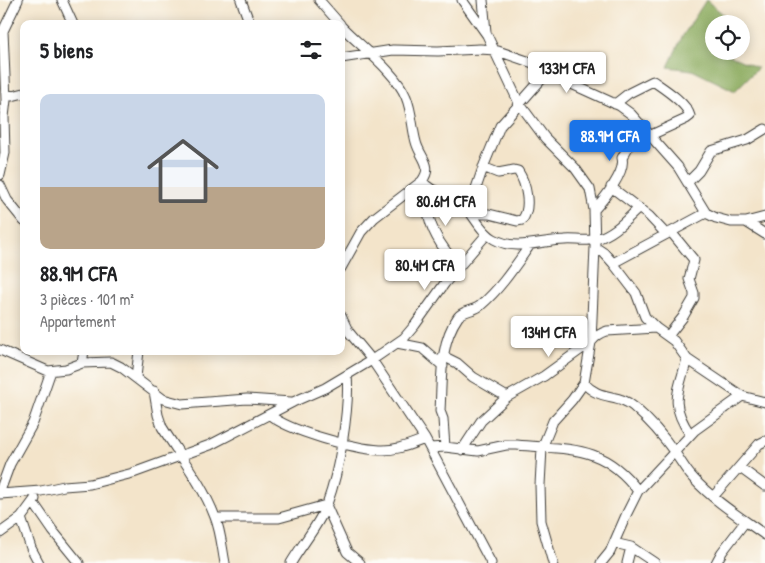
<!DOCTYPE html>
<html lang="fr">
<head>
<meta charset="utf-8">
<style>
	body { margin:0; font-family:"Patrick Hand",sans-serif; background:#f6f6f6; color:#202124; height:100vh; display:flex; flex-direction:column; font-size:19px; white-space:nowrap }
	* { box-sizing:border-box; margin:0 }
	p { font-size:16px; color:#757577 }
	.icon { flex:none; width:28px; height:28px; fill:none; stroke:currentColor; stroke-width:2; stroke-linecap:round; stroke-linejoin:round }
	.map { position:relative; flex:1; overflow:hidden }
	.drawer { position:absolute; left:20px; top:20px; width:325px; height:335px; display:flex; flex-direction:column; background:#fff; border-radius:10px; box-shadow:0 2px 12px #0003 }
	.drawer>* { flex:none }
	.tools { position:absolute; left:705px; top:15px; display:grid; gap:10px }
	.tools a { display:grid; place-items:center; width:45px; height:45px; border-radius:50%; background:#fff; box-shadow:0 2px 12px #0003; font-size:25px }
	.price { position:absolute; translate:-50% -42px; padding:0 11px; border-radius:5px; background:#fff; color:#222; font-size:16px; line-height:32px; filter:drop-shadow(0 1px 2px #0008) }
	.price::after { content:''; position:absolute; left:50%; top:30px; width:15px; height:11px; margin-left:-8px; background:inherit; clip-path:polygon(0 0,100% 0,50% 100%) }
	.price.active { background:#1a73e8; color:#fff }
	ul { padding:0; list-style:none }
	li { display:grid; align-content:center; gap:10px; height:265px; padding:0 20px }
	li+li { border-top:1px solid #e0e0e0 }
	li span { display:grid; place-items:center; height:155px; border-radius:10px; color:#555 }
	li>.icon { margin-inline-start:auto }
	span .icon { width:90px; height:90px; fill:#fffc; stroke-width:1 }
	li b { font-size:21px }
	h2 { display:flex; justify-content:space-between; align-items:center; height:60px; padding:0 20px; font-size:21px }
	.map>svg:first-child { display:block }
	.forest { fill:#8cab5e; stroke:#54643d }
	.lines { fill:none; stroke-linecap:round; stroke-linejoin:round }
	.street-casing { stroke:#3c3a36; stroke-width:11 }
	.street { stroke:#fff; stroke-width:9 }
</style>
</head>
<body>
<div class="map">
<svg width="765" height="563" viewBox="0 0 765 563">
	<rect width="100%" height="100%" fill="#fdfcf7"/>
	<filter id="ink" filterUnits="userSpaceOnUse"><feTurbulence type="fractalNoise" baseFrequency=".02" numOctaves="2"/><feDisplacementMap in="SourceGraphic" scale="10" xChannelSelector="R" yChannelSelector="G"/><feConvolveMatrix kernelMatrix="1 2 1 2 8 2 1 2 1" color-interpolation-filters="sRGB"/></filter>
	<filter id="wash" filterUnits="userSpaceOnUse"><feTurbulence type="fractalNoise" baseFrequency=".0096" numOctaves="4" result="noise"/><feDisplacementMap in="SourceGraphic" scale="20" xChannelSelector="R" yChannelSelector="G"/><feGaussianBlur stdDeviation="1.12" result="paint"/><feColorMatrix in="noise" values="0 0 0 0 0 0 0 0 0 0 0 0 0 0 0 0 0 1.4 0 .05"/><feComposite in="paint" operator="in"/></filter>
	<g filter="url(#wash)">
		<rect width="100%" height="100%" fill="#f3e4ca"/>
		<path class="forest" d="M 706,0 L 734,23 L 714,24 L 714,51 L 720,51 L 758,68 L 735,91 L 692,70 L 668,67 L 682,37 Z"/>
	</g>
	<g filter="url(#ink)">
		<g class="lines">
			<g class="street-casing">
				<path id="street" d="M 62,0 L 73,24
					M 241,0 L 250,24
					M 319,0 L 340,24
					M 462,0 L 487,35 L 519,103 L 545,138 L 575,168 L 590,189 L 594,210 L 595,247 L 591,342 L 544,376 L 507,397 L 481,421 L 462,450
					M 483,0 L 486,32
					M 341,26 C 360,46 396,72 406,97 C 412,111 412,128 416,142 C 420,158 434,165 422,181 C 433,195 447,191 461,203 C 474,213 479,231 494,239 C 517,252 541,240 565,240 C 575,239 586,242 596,239 C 614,234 626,220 639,208
					M 341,58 L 393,50 L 438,51 L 480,49 L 495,50 L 536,64 L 567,82 L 620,106 L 631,114 L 678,167 L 706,213 L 716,218 L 731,222 L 746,222 L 765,217
					M 6,94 L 12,96 L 24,93
					M 615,104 L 629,93 L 653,81 C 663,88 687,103 690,116 L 686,119 L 651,135
					M 0,175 L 5,153 L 4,117 L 6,100 L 3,31 L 18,0
					M 688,182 L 699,171 L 711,151 L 747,140 L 765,129
					M 0,185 L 7,200 L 24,221
					M 611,187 L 649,216 L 666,234
					M 428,188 C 423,218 438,245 459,266
					M 466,207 L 474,194 L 484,165 L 500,126 L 548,72
					M 594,210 C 604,199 626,172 622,158 L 641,124
					M 471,214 L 489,214 L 517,221 L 522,220 C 532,208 526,183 518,171 L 514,170 L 498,173 L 483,167
					M 746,222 L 765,234
					M 595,247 L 604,253 L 613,263 L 636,293 L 645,317 L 656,328 L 674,341 L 687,359 C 678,393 669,403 690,434
					M 613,263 L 706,213
					M 341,268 L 361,232 L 374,218 L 422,181
					M 341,316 L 348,331 L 372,360 L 425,439 L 491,563
					M 668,336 L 683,317 L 694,298 L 694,293 L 689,279 L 694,260 L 671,232
					M 397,343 L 422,348 L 443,366
					M 0,350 L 48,371 L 66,369 L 82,363 L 111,362 L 121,367 L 163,399 L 182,404 L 247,399 L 291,402
					M 443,356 L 457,363 L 473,377 L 507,397
					M 687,359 L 742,396
					M 82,363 L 84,351
					M 136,377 L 139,351
					M 584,383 C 599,401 619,393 634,407 C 649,420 664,437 675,453 C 681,461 686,471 693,478 C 714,501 740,517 765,535
					M 154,391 L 158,415 L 162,427 C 180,456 203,485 215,517 C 221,532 222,548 225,563
					M 270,415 C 288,431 356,449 380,450 C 396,451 411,444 425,439
					M 445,447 L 443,419 L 440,411 C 442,379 439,344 458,317 C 463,310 475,311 481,305 C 501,288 515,266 530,245
					M 430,448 L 445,447 L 478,451 L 506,445 L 517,445 C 569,450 603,444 638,491
					M 739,467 L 759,444 L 765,441
					M 0,491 L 10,464 L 33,423 L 51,371
					M 0,494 L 41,491 L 64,486 L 90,484 L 133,473 L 210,445 L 293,402 L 325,388 L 372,360 L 404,338 L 415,325 L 445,283 L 487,234
					M 713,497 L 739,467 L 765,486
					M 33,502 L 53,531 L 79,563
					M 21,518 L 31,548 L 39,563
					M 216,518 L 279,518 L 326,505 L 347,552 L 360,563
					M 0,533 L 21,518 L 35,499
					M 614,543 L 631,547 L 655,563
					M 291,563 C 302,544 319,525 327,504 C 339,472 350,409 347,375
					M 553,563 L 541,521 L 540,485 L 542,448 L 553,421 L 572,400 L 584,383 L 591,342 C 596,336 600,333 607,331 L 656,328
					M 601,563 L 610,552 L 627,513 L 638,491 L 695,430 L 742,396 L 765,402
					M 627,563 L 631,547
					M 716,563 L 722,552 L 745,522"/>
			</g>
			<use href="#street" class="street"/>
		</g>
	</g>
</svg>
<div class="tools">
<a><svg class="icon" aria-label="locate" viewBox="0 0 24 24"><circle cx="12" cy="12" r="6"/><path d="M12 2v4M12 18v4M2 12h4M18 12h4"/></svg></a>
</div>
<b class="price" style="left:567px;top:94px">133M CFA</b>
<b class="price active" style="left:610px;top:162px">88.9M CFA</b>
<b class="price" style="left:446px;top:227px">80.6M CFA</b>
<b class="price" style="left:425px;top:291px">80.4M CFA</b>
<b class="price" style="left:549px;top:358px">134M CFA</b>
<section class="drawer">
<h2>5 biens<svg class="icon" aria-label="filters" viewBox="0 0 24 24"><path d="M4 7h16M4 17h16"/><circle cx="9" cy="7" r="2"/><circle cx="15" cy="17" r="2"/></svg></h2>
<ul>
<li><span style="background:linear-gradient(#c9d6e8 60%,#b9a48a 0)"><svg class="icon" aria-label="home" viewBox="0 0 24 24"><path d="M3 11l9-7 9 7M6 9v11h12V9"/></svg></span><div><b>88.9M CFA</b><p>3 pièces · 101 m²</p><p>Appartement</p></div></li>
</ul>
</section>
</div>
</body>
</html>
